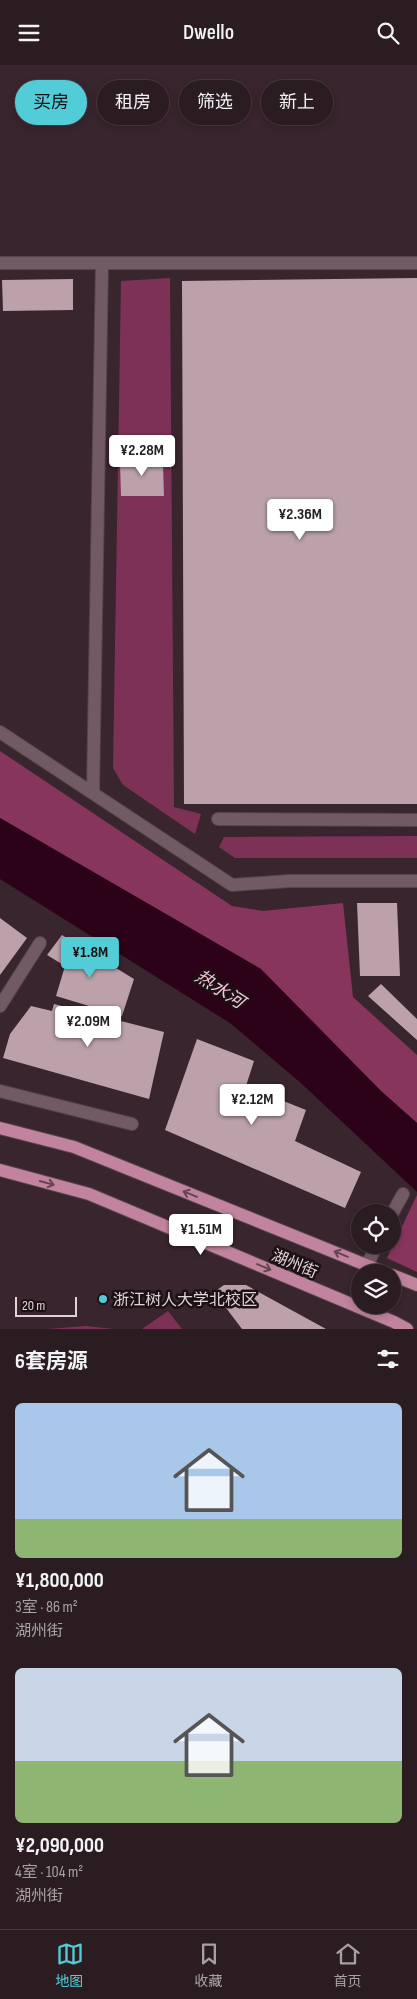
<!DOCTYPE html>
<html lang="zh">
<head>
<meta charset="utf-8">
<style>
	body { margin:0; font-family:"Sofia Sans Condensed","Noto Sans SC",sans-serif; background:#37292f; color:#f1f3f6; height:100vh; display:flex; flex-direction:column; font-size:19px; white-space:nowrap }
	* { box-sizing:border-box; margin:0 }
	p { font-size:16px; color:#a6a1a5 }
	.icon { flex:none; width:28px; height:28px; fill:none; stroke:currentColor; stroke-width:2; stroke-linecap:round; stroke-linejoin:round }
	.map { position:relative; height:1264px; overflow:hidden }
	.details { display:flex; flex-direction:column; background:#2b1c22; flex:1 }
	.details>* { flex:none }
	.guide { position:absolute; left:15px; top:15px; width:388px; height:45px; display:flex; gap:10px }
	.fabs { position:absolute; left:351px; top:1139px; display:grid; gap:10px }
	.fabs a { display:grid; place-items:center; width:50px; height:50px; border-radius:50%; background:#2b1c22; box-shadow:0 2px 8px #0003,0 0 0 1px #473a40; font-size:25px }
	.scale { position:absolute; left:15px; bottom:12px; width:62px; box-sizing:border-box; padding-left:5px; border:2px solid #e0d2d7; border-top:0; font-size:14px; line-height:18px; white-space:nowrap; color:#e0d2d7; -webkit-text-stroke:4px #1b1115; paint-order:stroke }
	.price { position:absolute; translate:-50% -42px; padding:0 11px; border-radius:5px; background:#fff; color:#222; font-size:16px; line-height:32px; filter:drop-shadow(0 1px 2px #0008) }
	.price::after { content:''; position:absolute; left:50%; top:30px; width:15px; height:11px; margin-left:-8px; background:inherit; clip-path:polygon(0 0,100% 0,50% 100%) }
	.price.on { background:#52ccd6; color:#111 }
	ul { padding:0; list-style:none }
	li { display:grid; align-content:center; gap:10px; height:265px; padding:0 15px }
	li span { display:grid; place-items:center; height:155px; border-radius:8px; color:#555 }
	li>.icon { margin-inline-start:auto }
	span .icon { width:90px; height:90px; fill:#fffc; stroke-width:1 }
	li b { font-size:21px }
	h2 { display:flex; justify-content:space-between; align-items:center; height:60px; padding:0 15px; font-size:21px }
	.chip { padding:0 18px; border-radius:22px; background:#2b1c22; box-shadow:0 2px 8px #0003,0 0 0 1px #473a40; font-size:18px; line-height:45px }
	.chip.on { background:#52ccd6; color:#111 }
	header { display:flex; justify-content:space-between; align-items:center; height:65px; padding:0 15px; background:#2b1c22; font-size:22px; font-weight:600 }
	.tab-bar { display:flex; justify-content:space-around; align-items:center; height:70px; border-top:1px solid #473a40; background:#2b1c22; font-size:14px; color:#a6a1a5 }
	.tab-bar a { display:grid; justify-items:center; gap:2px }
	.tab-bar .on { color:#52ccd6 }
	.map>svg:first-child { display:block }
	.green { fill:#7d3156 }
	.forest { fill:#88355d }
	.water { fill:#2b0218 }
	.building { fill:#bca1ab }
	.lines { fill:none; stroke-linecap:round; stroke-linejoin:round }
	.minor-casing { stroke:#56444c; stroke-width:14 }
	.major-casing { stroke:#56444c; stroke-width:14 }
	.minor { stroke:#725a64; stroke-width:12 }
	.major { stroke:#c1839d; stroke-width:12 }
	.oneway { stroke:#664452 }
	.poi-dot { fill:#52ccd6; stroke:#1b1115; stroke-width:2 }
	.labels { text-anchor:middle; stroke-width:5; stroke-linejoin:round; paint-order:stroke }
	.street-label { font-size:16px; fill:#e0d2d7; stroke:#1b1115 }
	.poi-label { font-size:16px; fill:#e0d2d7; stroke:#1b1115; text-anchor:start }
	.water-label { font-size:18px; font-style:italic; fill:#f5c4d7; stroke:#1b1115 }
</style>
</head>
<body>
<header><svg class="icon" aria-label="menu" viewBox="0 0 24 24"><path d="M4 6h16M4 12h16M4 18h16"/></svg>Dwello<svg class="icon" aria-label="search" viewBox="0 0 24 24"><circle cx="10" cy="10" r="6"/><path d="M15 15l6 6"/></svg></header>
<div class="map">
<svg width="417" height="1264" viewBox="0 0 417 1264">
	<rect width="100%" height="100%" fill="#39252d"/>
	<path class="green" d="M 170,213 L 174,742 L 201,749 L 195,769 L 123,720 L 113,703 L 121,216 Z
		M 417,771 L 417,793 L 235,793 L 219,782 L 224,772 Z
		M 168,1246 L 182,1264 L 142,1264 Z
		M 86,1261 L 113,1264 L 47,1264 Z"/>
	<path class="forest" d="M 0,686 L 232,841 L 263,846 L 343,838 L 353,932 L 417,990 L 417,1058 L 381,1026 L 260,904 L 0,753 Z
		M 417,1130 L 417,1207 L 387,1193 Z"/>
	<path class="water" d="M 0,753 L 261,904 L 381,1026 L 417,1058 L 417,1127 L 302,1019 L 230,958 L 0,814 Z"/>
	<path class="building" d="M 417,213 L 417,739 L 184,739 L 182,216 Z
		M 73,214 L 73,245 L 3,246 L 2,215 Z
		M 137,385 L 154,387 L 154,398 L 163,399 L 164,431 L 121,431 L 120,398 L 137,396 Z
		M 357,838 L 397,838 L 400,911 L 360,911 Z
		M 0,853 L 27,873 L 0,910 Z
		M 62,870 L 134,914 L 122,951 L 56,931 L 65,901 L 47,890 Z
		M 381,919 L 417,954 L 417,975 L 368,931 Z
		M 54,939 L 164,967 L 149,1034 L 3,993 L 10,969 L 31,941 L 52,946 Z
		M 197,974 L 254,996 L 246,1021 L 306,1045 L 295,1076 L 361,1107 L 345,1143 L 165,1065 Z
		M 224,1220 L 246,1220 L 326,1264 L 242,1264 L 214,1227 Z"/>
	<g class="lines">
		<g class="minor-casing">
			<path id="minor" d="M 0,198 L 417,198
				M 0,667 L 232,820 L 289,816 L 417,816
				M 93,727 L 102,198
				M 218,754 L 417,755
				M 0,941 L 40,878
				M 0,1026 L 132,1059
				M 392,1149 L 403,1129
				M 367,1200 L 377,1180"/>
		</g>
		<g class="major-casing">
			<path id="major" d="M 0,1063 L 74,1082 L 386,1208
				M 0,1105 L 89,1129 L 394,1257 L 407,1264
				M 392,1210 L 417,1220"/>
		</g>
		<use href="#minor" class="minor"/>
		<use href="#major" class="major"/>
	</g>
	<defs><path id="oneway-shaft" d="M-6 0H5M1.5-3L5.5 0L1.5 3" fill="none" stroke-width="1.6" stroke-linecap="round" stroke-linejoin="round" transform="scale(1.25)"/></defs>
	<g class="oneway">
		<use href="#oneway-shaft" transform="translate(47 1118) rotate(15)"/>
		<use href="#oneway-shaft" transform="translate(190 1129) rotate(-158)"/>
		<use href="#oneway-shaft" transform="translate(341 1189) rotate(-158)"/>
		<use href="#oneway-shaft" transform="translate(264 1202) rotate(23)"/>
	</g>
	<circle class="poi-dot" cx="103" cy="1234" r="5"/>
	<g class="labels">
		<g class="street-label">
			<text transform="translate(295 1198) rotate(23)" y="6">湖州街</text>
		</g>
		<g class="poi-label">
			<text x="113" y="1240">浙江树人大学北校区</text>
		</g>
		<g class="water-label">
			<text transform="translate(220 924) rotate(33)" y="6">热水河</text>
		</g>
	</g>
</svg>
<div class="fabs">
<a><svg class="icon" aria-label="locate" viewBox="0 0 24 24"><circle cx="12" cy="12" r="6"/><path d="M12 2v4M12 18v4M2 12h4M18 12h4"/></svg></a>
<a><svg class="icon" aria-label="layers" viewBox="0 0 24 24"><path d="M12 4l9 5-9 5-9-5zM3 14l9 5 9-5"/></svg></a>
</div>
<div class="scale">20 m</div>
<b class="price" style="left:142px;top:412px">¥2.28M</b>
<b class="price" style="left:300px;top:476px">¥2.36M</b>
<b class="price on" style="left:90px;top:914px">¥1.8M</b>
<b class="price" style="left:88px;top:983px">¥2.09M</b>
<b class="price" style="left:252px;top:1061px">¥2.12M</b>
<b class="price" style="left:201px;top:1191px">¥1.51M</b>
<div class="guide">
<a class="chip on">买房</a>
<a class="chip">租房</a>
<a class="chip">筛选</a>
<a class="chip">新上</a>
</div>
</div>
<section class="details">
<h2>6套房源<svg class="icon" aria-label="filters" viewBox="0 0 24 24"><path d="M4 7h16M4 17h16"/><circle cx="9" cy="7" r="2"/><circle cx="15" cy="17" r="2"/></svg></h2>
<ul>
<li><span style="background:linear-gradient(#a9c7e8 75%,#8fb573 0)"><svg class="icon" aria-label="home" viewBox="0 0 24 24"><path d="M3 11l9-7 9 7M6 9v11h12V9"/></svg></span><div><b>¥1,800,000</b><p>3室 · 86 m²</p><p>湖州街</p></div></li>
<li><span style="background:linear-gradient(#c9d6e8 60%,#8fb573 0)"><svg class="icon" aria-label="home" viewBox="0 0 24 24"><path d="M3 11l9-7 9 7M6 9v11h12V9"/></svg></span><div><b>¥2,090,000</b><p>4室 · 104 m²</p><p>湖州街</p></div></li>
</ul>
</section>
<nav class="tab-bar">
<a class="on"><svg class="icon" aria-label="map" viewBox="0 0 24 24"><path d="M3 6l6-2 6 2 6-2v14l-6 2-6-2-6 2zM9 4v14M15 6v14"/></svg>地图</a>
<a><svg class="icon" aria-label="saved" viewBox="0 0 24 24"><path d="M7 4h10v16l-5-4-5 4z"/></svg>收藏</a>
<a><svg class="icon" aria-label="home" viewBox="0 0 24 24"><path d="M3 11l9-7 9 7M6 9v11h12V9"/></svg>首页</a>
</nav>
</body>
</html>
